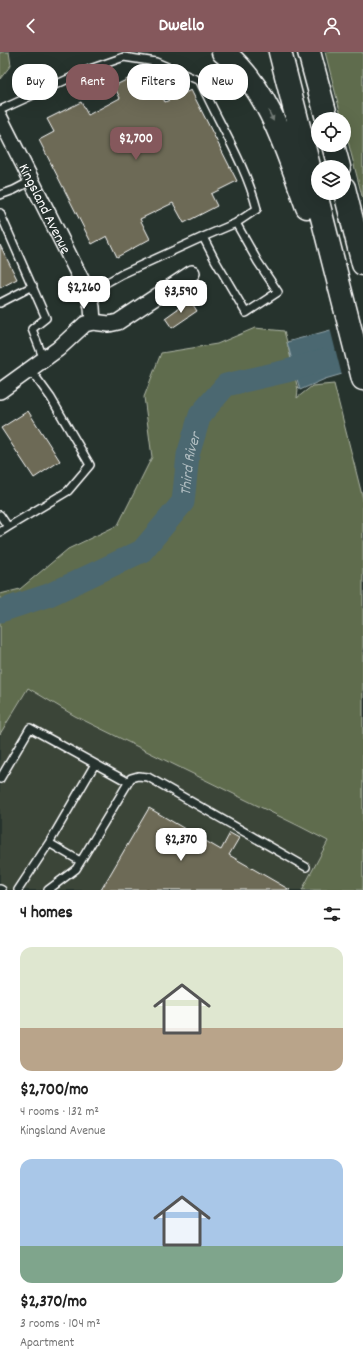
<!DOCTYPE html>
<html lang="en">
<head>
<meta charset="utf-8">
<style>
	body { margin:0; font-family:Dekko,sans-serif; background:#f2f2f2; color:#222; height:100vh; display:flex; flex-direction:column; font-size:15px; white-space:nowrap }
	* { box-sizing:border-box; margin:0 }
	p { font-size:13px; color:#767676 }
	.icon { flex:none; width:22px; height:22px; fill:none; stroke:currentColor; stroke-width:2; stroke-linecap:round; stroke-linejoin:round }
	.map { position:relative; height:838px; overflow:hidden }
	.drawer { display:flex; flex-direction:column; background:#fff; flex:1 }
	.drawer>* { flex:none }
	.top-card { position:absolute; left:12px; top:12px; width:339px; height:36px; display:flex; gap:8px }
	.controls { position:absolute; left:311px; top:60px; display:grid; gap:8px }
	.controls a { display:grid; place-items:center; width:40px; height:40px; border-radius:50%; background:#fff; box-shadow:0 4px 16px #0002; font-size:20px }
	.price { position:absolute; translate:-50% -34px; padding:0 9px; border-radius:8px; background:#fff; color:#222; font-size:13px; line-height:26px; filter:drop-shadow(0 1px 2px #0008) }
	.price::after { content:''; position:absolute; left:50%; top:24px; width:12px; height:9px; margin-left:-6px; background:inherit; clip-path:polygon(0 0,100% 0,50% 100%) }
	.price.on { background:#85585c; color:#fff }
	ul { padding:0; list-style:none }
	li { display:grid; align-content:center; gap:8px; height:212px; padding:0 20px }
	li span { display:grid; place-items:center; height:124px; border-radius:12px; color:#555 }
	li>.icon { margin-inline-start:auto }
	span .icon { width:72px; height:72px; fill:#fffc; stroke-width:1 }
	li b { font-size:17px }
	h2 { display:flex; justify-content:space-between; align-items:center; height:48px; padding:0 20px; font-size:17px }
	.tag { padding:0 14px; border-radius:16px; background:#fff; box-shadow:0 4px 16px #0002; font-size:14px; line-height:36px }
	.tag.on { background:#85585c; color:#fff }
	header { display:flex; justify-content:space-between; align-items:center; height:52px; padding:0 20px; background:#85585c; color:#fff; font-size:18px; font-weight:800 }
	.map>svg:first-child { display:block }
	.built { fill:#3b4439 }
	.green { fill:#5f6c4e; stroke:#afb6a6 }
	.water { fill:#4b6871; stroke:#93a4aa }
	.pier { fill:#26332d }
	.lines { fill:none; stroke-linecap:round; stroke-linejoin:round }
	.river { stroke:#4b6871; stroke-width:23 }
	.building { fill:#6d6a56; stroke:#fff }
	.lane-casing { stroke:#fff; stroke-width:10 }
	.street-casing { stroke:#fff; stroke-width:18 }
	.highway-casing { stroke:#fff; stroke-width:25 }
	.lane { stroke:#26332d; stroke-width:7 }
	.street { stroke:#26332d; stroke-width:15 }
	.highway { stroke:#26332d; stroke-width:22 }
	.oneway { fill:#727a76 }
	.labels { text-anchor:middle; stroke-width:3; stroke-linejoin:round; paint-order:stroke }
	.street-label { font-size:15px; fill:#fff; stroke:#26332d }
	.water-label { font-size:16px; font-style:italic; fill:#aebbbf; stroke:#26332d }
</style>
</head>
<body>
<header><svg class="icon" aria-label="back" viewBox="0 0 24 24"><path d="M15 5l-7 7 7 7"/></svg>Dwello<svg class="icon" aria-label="person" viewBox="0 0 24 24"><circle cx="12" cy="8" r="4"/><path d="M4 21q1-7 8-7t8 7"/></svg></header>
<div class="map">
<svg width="363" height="838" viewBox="0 0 363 838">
	<rect width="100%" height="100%" fill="#26332d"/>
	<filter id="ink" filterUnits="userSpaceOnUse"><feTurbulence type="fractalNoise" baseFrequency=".025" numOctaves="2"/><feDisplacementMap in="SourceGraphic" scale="8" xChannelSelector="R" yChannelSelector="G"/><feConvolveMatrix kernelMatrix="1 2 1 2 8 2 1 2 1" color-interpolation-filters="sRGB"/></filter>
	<g filter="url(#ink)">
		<path class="built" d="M 28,636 L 75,664 L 299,774 L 328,789 L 302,838 L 0,838 L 0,682 Z"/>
		<path class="green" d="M 0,0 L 9,0 L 11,13 L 0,27 Z
			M 325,0 L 363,0 L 363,148 L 344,74 L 344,67 L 342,67 Z
			M 255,276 L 284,279 L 287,290 L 298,338 L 297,346 L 312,334 L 334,332 L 363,447 L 363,838 L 302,838 L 328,789 L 299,774 L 75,664 L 28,636 L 0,682 L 0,542 L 20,537 L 68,497 L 118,473 L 152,405 L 144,345 L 161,301 L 217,292 Z"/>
		<path class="water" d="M 363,269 L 363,316 L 325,327 L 300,338 L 287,290 Z"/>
		<path class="pier" d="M 363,267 L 363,318 L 342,324 L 330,276 Z"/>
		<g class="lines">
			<path class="river" id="s1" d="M 0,559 L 49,543 L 142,499 L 183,450 L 188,403 L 200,363 L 226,333 L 287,319 L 324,308"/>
		</g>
		<path class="building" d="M 148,17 L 165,50 L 191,38 L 237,129 L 211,142 L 217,154 L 184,171 L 173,151 L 140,167 L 150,187 L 117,205 L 107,184 L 92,192 L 39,88 L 54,80 L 47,67 L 81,50 L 88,63 L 120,46 L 114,34 Z
			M 0,193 L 17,227 L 0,236 Z
			M 190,248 L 197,259 L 172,276 L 165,266 Z
			M 28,359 L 60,409 L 34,426 L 1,376 Z
			M 149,756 L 221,798 L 230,781 L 239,786 L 229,803 L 290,838 L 101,838 Z"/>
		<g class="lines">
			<g class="lane-casing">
				<path id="lane" d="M 0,58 L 90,17 L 124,5 L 156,10 L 200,29 C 219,72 245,111 257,157 L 236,171
					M 0,143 L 14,138 L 31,129
					M 0,161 L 46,266 L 32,277 L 41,300 L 46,306
					M 88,241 L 122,222 L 203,185 L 215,208 L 246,261 L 278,240 L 258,210 L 236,171 L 203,185
					M 0,251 L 33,234
					M 0,463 L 8,475 L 68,439 L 90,413 L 51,346 L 30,317
					M 0,480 L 8,475
					M 0,727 L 30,676 L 128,730
					M 49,791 L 95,712
					M 0,837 L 2,838
					M 18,838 L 49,791 L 80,809
					M 48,838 L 76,817 L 131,726 L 138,724 L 148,725 L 306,815"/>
			</g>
			<g class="street-casing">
				<g id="street">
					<path id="s2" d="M 0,66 L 88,241 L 92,255 L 93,270"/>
					<path d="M 0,339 L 58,297 L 85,272 L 93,270 L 109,272 L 118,270 L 192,221"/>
				</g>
			</g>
			<g class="highway-casing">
				<path id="highway" d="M 223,0 C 269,35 288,103 307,155
					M 280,0 L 363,327
					M 309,0 L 327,67
					M 333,93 L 339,115
					M 344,136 L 363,212"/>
			</g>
			<use href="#lane" class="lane"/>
			<use href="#street" class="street"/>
			<use href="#highway" class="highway"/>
		</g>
		<defs><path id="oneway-solid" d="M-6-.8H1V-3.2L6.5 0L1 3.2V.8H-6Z"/></defs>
		<use class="oneway" href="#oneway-solid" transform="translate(271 64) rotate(64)"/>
	</g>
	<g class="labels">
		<g class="street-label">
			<text dy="5" stroke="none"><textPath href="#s2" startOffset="101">Kingsland Avenue</textPath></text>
		</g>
		<g class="water-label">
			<text dy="6" stroke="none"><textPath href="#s1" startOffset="257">Third River</textPath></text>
		</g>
	</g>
</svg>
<div class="controls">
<a><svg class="icon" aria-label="locate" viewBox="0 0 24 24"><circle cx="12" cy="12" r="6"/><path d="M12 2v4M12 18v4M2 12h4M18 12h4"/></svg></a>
<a><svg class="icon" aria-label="layers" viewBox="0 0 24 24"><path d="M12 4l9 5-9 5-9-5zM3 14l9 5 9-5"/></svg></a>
</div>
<b class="price on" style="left:136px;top:109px">$2,700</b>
<b class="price" style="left:84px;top:258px">$2,260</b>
<b class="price" style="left:181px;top:262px">$3,590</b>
<b class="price" style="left:181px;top:810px">$2,370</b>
<div class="top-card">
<a class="tag">Buy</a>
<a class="tag on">Rent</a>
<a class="tag">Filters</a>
<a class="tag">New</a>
</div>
</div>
<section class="drawer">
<h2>4 homes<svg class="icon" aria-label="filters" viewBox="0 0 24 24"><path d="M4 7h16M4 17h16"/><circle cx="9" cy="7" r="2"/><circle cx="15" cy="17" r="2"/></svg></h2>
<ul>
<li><span style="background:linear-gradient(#dfe7d0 65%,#b9a48a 0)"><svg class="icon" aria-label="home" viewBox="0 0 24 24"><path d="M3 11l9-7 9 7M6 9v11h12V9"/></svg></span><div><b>$2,700/mo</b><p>4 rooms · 132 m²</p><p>Kingsland Avenue</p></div></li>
<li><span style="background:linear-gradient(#a9c7e8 70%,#7fa58c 0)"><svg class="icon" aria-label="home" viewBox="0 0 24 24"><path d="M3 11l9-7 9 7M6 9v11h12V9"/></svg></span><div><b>$2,370/mo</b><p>3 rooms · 104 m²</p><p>Apartment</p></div></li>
</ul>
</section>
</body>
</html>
